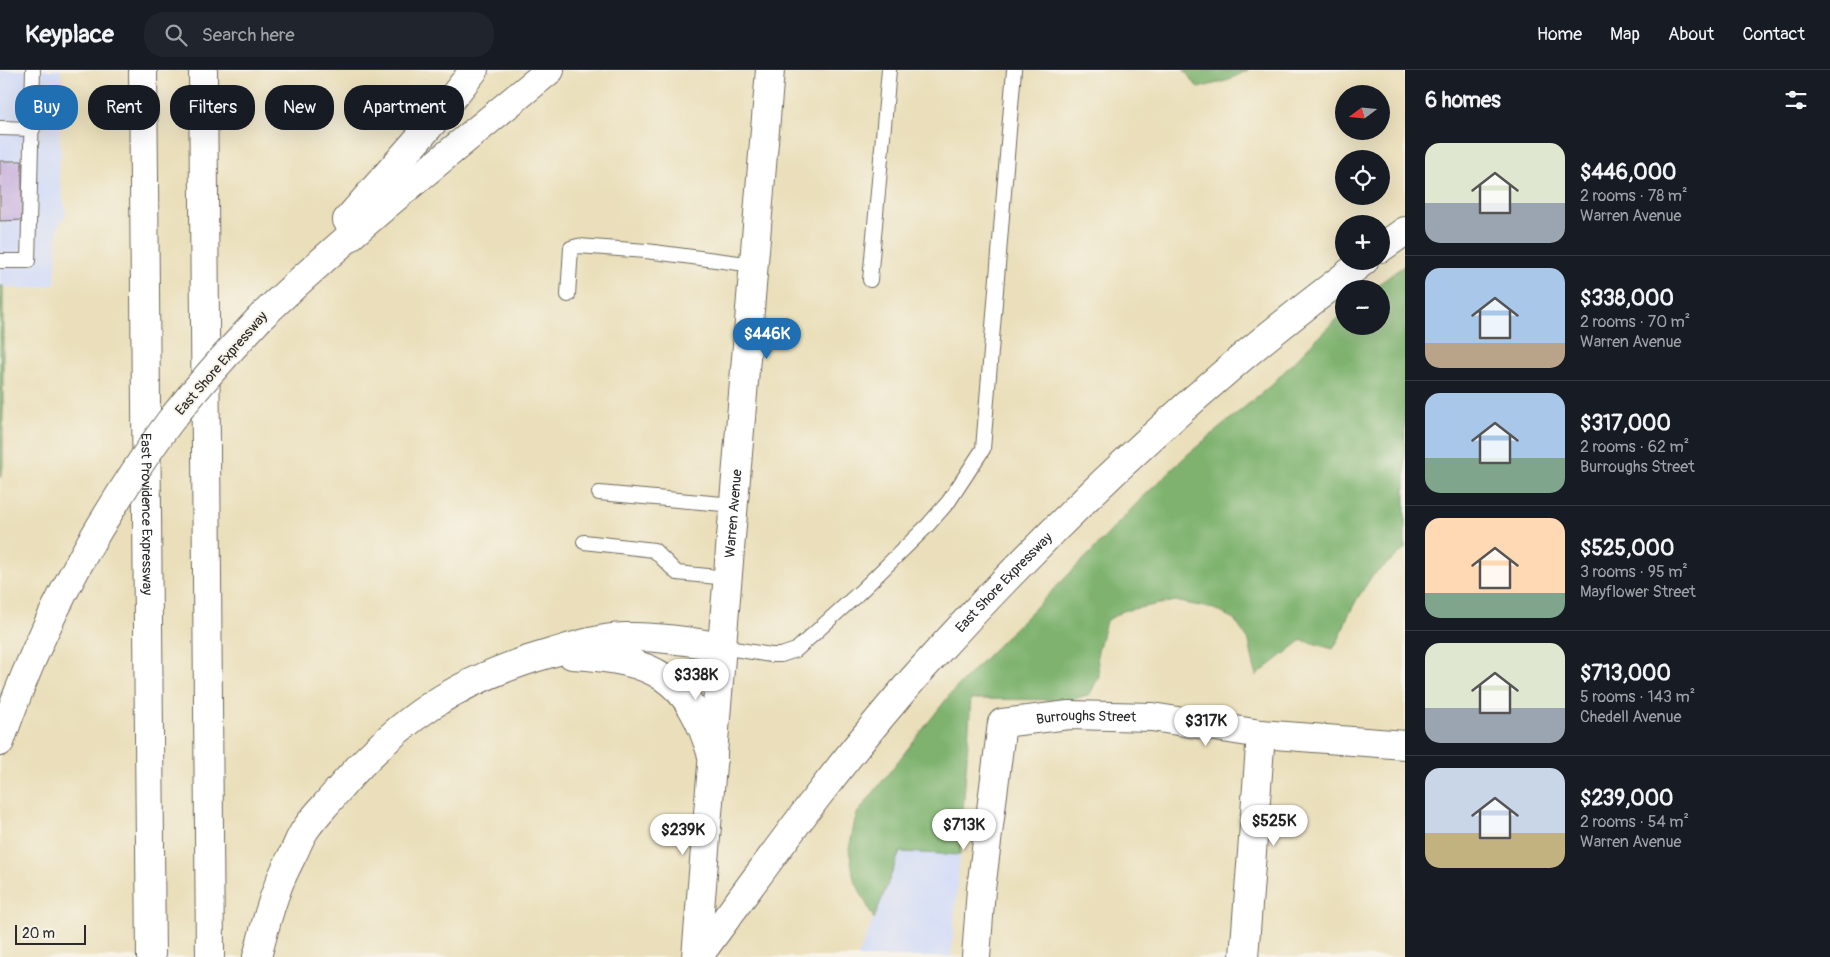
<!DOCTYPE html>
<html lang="en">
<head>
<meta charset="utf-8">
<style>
	body { margin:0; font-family:Pangolin,sans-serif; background:#20242c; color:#f1f3f6; height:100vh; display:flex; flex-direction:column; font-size:19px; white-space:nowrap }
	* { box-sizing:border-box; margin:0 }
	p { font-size:16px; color:#9ea1a6 }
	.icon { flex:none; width:28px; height:28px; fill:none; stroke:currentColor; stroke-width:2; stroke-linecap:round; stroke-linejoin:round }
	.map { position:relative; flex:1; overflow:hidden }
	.side { display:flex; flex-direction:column; background:#171b24; width:425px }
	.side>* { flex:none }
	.hud { position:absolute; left:15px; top:15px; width:475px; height:45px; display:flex; gap:10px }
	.needle { width:32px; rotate:254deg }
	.fabs { position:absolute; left:1335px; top:15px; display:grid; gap:10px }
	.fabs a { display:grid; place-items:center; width:55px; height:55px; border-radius:50%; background:#171b24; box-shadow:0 5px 20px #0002; font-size:25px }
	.scale { position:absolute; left:15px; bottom:12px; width:71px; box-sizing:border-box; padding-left:5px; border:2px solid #2b2b2b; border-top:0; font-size:14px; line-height:18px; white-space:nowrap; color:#2b2b2b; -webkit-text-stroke:4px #f7f3e8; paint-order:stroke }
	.price { position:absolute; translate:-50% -42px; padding:0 11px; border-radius:18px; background:#fff; color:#222; font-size:16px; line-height:32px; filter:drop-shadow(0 1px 2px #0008) }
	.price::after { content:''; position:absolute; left:50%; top:30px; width:15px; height:11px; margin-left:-8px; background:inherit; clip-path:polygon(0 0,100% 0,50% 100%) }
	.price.active { background:#1f6fb2; color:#fff }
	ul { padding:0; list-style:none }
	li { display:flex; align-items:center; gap:15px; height:125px; padding:0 20px }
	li+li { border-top:1px solid #363941 }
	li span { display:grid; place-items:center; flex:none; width:140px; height:100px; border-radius:15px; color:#555 }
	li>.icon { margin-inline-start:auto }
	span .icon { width:60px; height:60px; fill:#fffc; stroke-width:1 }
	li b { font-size:21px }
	h2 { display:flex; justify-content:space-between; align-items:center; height:60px; padding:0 20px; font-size:21px }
	.tag { padding:0 18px; border-radius:20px; background:#171b24; box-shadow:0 5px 20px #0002; font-size:18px; line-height:45px }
	.tag.active { background:#1f6fb2; color:#fff }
	header { display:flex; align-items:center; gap:30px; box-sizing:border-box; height:70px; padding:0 25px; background:#171b24; border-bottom:1px solid #363941 }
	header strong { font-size:24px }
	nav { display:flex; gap:28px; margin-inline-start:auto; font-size:18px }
	.search { width:350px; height:45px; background:#20242c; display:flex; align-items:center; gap:12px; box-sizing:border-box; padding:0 18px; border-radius:20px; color:#9ea1a6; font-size:19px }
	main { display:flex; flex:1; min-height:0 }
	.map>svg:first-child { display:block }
	.built { fill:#d0daf9 }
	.forest { fill:#7eb26e; stroke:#546e4c }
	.building { fill:#c3aadd }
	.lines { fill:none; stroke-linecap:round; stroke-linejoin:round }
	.service-casing { stroke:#6e6a5d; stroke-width:16 }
	.minor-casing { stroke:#6e6a5d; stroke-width:30 }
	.secondary-casing { stroke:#6e6a5d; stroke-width:30 }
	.motorway-casing { stroke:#6e6a5d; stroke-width:30 }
	.service { stroke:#fff; stroke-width:14 }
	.minor { stroke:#fff; stroke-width:28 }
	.secondary { stroke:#fff; stroke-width:28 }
	.motorway { stroke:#fff; stroke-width:28 }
	.motorway-bridge-casing { stroke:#6e6a5d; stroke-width:30; stroke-linecap:butt }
	.motorway-bridge { stroke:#fff; stroke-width:28 }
	.labels { text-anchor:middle; stroke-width:4; stroke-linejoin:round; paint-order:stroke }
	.street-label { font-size:14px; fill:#2b2b2b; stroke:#f7f3e8 }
</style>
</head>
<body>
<header>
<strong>Keyplace</strong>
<div class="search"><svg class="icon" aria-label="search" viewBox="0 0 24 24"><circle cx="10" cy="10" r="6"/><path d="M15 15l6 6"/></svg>Search here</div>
<nav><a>Home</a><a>Map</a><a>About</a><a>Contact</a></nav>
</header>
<main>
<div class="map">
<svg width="1405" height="887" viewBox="0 0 1405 887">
	<rect width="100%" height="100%" fill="#f7f3e8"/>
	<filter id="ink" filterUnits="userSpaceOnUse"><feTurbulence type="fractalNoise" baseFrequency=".02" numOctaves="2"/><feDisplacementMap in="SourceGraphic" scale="10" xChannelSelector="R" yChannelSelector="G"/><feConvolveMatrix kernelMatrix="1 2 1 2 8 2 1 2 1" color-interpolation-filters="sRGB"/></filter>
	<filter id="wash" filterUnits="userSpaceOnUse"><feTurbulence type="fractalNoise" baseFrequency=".0096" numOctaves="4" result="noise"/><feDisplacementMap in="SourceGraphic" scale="20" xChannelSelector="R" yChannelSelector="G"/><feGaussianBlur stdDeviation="1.12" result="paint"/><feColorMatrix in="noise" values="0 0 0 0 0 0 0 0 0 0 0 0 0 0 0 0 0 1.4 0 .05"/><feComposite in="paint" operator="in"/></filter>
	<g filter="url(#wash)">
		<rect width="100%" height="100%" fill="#eadfba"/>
		<path class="built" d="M 0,0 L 61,0 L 63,30 L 60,39 L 59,62 L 61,84 L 58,99 L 66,145 L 58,158 L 55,215 L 22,219 L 0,216 Z
			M 900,782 L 960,785 L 951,887 L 858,887 Z"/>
		<path class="forest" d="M 1184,0 L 1248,0 L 1226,11 L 1198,18 Z
			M 1405,195 L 1405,479 L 1372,506 L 1357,529 L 1346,550 L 1341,565 L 1333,579 L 1302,570 L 1256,606 L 1249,571 L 1234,549 L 1214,539 L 1175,531 L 1123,541 L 1106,551 L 1097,585 L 1099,606 L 1090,624 L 1071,630 L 971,629 L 960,785 L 900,782 L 874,849 L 854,809 L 849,779 L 856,745 L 952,622 L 1001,572 L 1094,479 L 1140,430 L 1187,385 L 1270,316 L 1344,241 L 1344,256 L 1381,256 L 1381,219 L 1372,219 Z
			M 0,216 L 3,216 L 3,397 L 0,408 Z"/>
		<g id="blocks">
			<path class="building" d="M 0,91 L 22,91 L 22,150 L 0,151 Z"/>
		</g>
	</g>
	<g filter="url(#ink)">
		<use href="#blocks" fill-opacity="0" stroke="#6e6a5d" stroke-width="1"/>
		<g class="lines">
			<g class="service-casing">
				<path id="service" d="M 0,58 L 33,59
					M 0,191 L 28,191 L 33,0
					M 870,210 L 889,0
					M 568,225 L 571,178 L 578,176 L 646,181 L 754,195
					M 599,423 L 734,435
					M 584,472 L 654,480 L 677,503 L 728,508
					M 722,577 L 771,585 L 781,585 L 796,580 L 861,521 L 928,455 L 949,431 L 983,379 L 1014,0"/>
			</g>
			<g class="minor-casing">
				<g id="minor">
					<path id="s1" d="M 976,887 L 981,819 L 1002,653 L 1069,645 L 1152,647 L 1261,664 L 1405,675"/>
					<path d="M 1244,887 L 1261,664"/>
				</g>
			</g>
			<g class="secondary-casing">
				<g id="secondary">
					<path id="s2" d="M 696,887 L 770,0"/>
				</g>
			</g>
			<g class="motorway-casing">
				<g id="motorway">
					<path id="s3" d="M 143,0 L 151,887"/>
					<path d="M 203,0 L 210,887"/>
					<path d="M 347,150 L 434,51 L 474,0"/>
					<path d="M 1381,178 L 1405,161"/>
					<path d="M 260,248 C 352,160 452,81 550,0"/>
					<path d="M 572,585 C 654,590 689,606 713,689"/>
					<path d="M 0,672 C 24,602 54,536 91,472"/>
					<path d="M 257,887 C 263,865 268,843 276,822 C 280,809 287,796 293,784 C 297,776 300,767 305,760 C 313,748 324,737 334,725 C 397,650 456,610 551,583 C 575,576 599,568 625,567 C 657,566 690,571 722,577"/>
					<path id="s4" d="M 698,887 C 770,789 841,690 922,599 C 1021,489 1126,386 1238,291 C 1279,256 1322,224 1364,191"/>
				</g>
			</g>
			<use href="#service" class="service"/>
			<use href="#minor" class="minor"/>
			<use href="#secondary" class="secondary"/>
			<use href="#motorway" class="motorway"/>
			<g class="motorway-bridge-casing">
				<path id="motorway-bridge" d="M 91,472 C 116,430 142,388 171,350 C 199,314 229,281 260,248"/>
			</g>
			<use href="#motorway-bridge" class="motorway-bridge"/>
		</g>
	</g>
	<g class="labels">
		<g class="street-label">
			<text transform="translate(221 293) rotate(-49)" y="5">East Shore Expressway</text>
			<text dy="5" stroke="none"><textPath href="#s3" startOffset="444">East Providence Expressway</textPath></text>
			<text dy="5" stroke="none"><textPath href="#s2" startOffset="445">Warren Avenue</textPath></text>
			<text dy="5" stroke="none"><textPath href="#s4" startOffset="484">East Shore Expressway</textPath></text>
			<text dy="5" stroke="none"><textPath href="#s1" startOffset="320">Burroughs Street</textPath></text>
		</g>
	</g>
</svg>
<div class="fabs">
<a><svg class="needle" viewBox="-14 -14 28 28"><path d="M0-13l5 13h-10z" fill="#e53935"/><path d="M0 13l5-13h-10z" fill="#9ea1a6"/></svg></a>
<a><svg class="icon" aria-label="locate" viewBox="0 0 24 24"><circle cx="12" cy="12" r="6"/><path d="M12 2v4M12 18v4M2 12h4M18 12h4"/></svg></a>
<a>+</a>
<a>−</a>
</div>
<div class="scale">20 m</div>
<b class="price active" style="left:767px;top:290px">$446K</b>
<b class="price" style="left:696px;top:631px">$338K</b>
<b class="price" style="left:1206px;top:677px">$317K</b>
<b class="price" style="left:1274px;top:777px">$525K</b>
<b class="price" style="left:964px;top:781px">$713K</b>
<b class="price" style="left:683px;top:786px">$239K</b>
<div class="hud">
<a class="tag active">Buy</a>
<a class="tag">Rent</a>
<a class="tag">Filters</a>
<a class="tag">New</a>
<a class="tag">Apartment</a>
</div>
</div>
<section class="side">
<h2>6 homes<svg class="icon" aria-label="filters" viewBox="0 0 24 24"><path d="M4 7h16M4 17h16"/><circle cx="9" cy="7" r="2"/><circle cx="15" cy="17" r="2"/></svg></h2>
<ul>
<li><span style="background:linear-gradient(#dfe7d0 60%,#9aa5b1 0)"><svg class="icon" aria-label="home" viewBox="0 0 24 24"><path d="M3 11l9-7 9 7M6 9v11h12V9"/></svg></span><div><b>$446,000</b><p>2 rooms · 78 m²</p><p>Warren Avenue</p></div></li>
<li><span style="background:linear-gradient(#a9c7e8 75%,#b9a48a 0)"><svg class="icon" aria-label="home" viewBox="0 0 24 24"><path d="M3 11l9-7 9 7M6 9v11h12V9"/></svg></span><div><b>$338,000</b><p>2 rooms · 70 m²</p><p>Warren Avenue</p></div></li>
<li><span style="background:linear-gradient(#a9c7e8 65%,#7fa58c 0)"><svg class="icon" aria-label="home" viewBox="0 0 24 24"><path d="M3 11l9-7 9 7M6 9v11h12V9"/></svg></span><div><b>$317,000</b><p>2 rooms · 62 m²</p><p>Burroughs Street</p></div></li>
<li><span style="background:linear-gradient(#ffd9b3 75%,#7fa58c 0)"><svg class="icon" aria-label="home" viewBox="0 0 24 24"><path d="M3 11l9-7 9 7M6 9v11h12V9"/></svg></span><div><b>$525,000</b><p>3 rooms · 95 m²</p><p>Mayflower Street</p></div></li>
<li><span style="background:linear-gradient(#dfe7d0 65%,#9aa5b1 0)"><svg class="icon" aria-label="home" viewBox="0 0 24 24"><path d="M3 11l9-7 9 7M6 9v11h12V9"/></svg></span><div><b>$713,000</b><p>5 rooms · 143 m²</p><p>Chedell Avenue</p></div></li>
<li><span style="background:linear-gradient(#c9d6e8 65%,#c2b280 0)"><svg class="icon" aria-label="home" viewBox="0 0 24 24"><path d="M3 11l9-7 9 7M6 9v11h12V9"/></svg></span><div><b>$239,000</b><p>2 rooms · 54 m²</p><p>Warren Avenue</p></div></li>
</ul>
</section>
</main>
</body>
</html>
